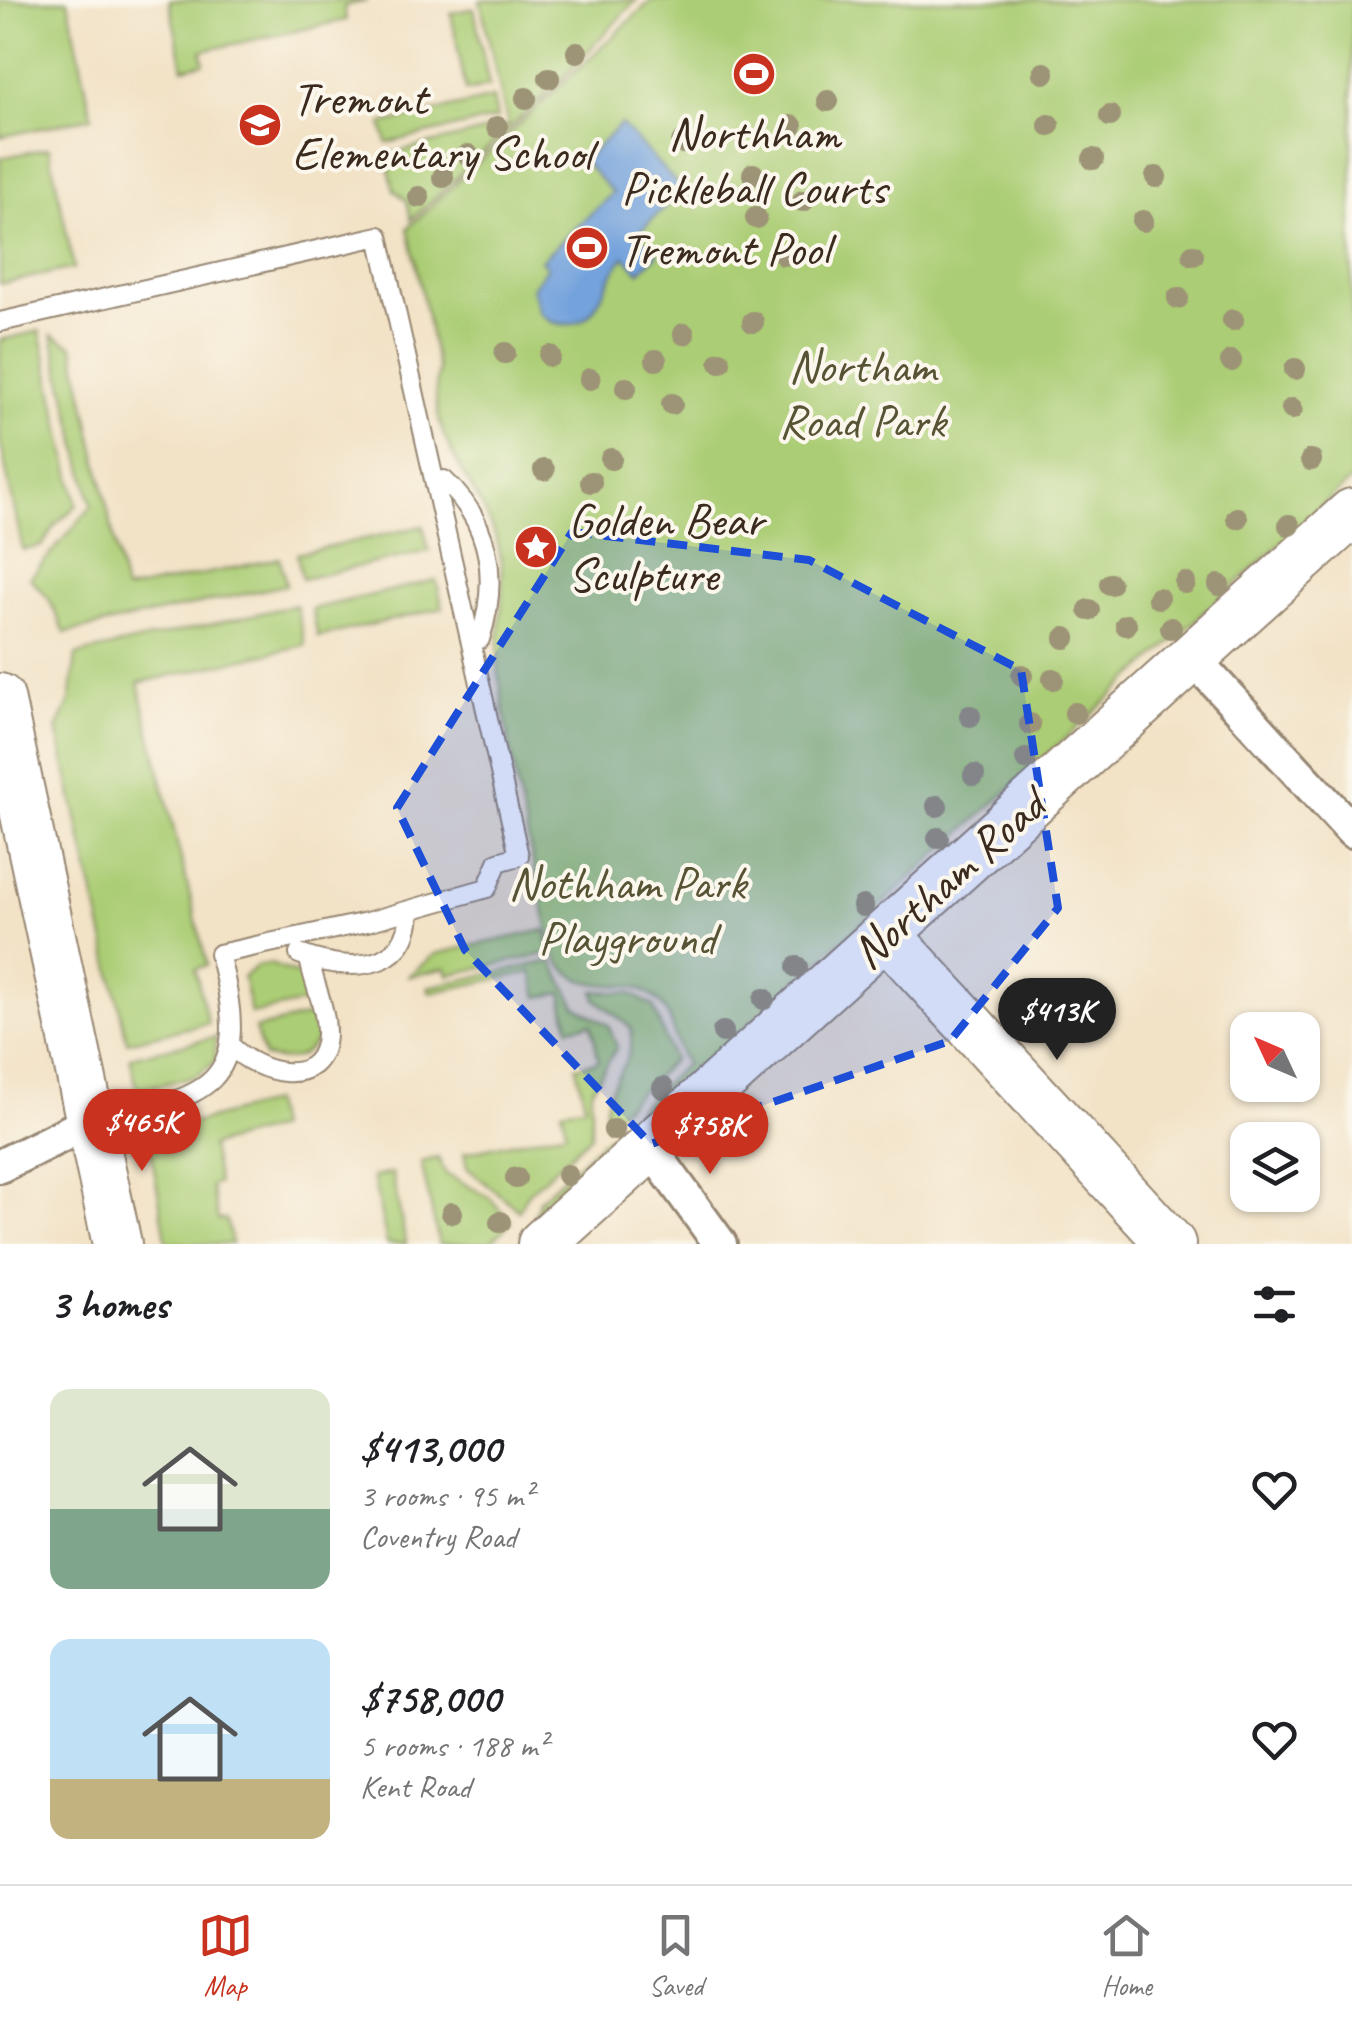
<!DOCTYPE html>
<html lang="en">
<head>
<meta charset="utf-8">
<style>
	body { margin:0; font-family:Caveat,sans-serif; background:#f2f2f2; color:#202124; height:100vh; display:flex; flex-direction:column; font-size:38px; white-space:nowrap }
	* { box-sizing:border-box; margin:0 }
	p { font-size:32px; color:#757577 }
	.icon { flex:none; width:55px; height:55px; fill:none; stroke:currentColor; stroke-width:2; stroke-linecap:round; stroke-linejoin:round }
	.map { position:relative; height:1244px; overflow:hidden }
	.drawer { display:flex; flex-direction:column; background:#fff; flex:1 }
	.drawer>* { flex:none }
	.needle { width:65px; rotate:314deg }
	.tools { position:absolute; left:1230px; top:1012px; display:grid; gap:20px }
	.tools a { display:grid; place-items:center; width:90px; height:90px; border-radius:20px; background:#fff; box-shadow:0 2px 8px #0004; font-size:50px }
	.price { position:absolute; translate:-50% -85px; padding:0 22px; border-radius:35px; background:#c8321e; color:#fff; font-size:32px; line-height:65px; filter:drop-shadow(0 2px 5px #0008) }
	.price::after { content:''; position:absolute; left:50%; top:60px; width:30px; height:22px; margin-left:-15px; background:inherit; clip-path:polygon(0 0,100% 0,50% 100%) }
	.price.on { background:#222; color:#fff }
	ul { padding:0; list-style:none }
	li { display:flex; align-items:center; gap:30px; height:250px; padding:0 50px }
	li span { display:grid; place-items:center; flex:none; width:280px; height:200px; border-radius:20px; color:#555 }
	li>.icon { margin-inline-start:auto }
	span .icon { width:120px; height:120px; fill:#fffc; stroke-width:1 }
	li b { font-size:42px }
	h2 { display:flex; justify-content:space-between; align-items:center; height:120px; padding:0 50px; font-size:42px }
	.tabs { display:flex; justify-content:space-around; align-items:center; height:140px; border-top:2px solid #e0e0e0; background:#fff; font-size:28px; color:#757577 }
	.tabs a { display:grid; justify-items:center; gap:5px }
	.tabs .on { color:#c8321e }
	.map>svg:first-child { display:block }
	.green { fill:#abcd75; stroke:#737c4a; stroke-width:2.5 }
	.water { fill:#73a2dc; stroke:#57667d; stroke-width:2.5 }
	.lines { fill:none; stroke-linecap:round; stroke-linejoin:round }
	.lane-casing { stroke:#968672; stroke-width:22 }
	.street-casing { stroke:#968672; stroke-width:38 }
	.secondary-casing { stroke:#968672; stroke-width:52 }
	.lane { stroke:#fff; stroke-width:18 }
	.street { stroke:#fff; stroke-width:32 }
	.secondary { stroke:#fff; stroke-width:48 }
	.tree { fill:#9d9376 }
	.marked { fill:#1d4ed8; fill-opacity:0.2; stroke:#1d4ed8; stroke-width:8; stroke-dasharray:20 12; stroke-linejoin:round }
	.labels { text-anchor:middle; stroke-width:8; stroke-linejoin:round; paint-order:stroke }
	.poi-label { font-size:48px; fill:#3b2a1e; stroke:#fbf7ec; text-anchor:start }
	.park-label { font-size:48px; fill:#575334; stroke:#fbf7ec }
	.street-label { font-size:48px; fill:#3b2a1e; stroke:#fbf7ec }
</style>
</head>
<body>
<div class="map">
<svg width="1352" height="1244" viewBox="0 0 1352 1244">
	<rect width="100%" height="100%" fill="#fbf7ec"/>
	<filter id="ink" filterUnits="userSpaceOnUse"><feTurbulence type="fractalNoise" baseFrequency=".01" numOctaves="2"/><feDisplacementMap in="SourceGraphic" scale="20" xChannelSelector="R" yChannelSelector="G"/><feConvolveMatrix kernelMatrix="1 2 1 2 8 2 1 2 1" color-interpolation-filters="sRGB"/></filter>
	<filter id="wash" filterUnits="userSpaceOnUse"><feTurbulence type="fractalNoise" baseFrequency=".0048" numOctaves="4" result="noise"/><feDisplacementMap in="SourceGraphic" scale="40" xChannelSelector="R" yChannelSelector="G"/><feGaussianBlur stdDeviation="2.25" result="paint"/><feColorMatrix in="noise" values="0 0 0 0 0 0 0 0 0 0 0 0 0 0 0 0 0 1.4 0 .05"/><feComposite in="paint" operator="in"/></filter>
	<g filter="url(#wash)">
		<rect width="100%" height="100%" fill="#f2e2c6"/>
		<path class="green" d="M 0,0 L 68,0 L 92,117 L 0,137 Z
			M 169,0 L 366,0 L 366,1 L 344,6 L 346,20 L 202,51 L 204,63 L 183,68 Z
			M 480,0 L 636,0 L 558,83 L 411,220 L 407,201 L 394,190 L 386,155 L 508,125 Z
			M 652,0 L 1352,0 L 1352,479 L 534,1219 L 539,1200 L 686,1064 C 672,1045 676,1017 657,1000 C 623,969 585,1005 554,954 C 534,866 510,765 499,676 C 494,629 512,578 494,532 C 472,476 425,436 438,370 L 408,228 Z
			M 474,8 L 489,86 L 466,91 L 451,13 Z
			M 493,98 L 497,118 L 387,143 L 382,124 Z
			M 49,148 L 74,268 L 0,284 L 0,158 Z
			M 40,331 L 77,505 L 56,524 L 42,546 L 23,550 L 0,441 L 0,340 Z
			M 52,335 L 73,346 L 125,591 L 280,558 L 286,585 L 65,633 L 49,599 L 30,578 L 92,506 Z
			M 423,526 L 429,551 L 302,579 L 297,554 Z
			M 436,580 L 443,608 L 318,637 L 312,609 Z
			M 296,605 L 305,645 L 138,683 L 207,965 L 195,969 L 208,1023 L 127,1042 L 57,729 L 70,701 L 76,655 Z
			M 545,930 L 550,953 L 448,975 L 446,968 L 407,977 L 435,954 Z
			M 552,961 L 576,1006 L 608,1025 L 617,1047 L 591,1091 L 591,1135 L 527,1194 L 519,1210 L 467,1168 L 464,1153 L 566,1131 L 562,1110 L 585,1105 L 576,1067 L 599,1061 L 591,1024 L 569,1028 L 562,993 L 538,997 L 532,972 L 430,993 L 428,987 Z
			M 271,964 L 308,979 L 311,1001 L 251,1014 L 243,977 L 257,966 Z
			M 594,991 L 629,993 L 653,1006 L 673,1060 L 606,1124 C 600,1081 637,1067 631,1028 L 596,999 Z
			M 316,1014 L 320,1036 C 304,1059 291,1063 264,1057 L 255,1029 Z
			M 216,1037 L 215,1062 L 196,1076 L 137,1090 L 130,1057 Z
			M 272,1102 L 277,1128 L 211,1146 L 218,1183 L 211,1186 L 218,1220 L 226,1219 L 232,1244 L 167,1244 L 148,1135 Z
			M 438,1158 L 446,1174 L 489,1197 L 511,1222 L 489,1244 L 439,1244 L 421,1162 Z
			M 392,1173 L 406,1244 L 387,1244 L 373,1177 Z"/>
		<path class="water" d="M 621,124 L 683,190 L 638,233 L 658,254 L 639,272 L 625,257 C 600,281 600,336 552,322 L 540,313 L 532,288 L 547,267 L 541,260 L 613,193 L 583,161 Z"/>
	</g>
	<g filter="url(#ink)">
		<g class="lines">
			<g class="lane-casing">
				<path id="lane" d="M 0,322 L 379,236 L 519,856 L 498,862 L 487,888 L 367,922 L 219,954 C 255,1088 209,1097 91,1121
					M 435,483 L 444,480 C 491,523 499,579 480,639 L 471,641
					M 299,954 C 345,971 408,975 410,911
					M 230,1045 C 257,1074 323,1092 326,1035 C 327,1009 313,983 309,958"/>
			</g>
			<g class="street-casing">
				<path id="street" d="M 1191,656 L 1352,831
					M 649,1146 L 720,1244
					M 0,1166 L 91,1121"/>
			</g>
			<g class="secondary-casing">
				<path id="secondary" d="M 0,698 L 117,1244
					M 886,934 L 1171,1244
					M 542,1244 L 1352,513"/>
			</g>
			<use href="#lane" class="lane"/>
			<use href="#street" class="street"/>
			<use href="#secondary" class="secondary"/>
		</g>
		<g class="tree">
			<circle cx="577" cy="52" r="11"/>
			<circle cx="1044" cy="73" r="11"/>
			<circle cx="549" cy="78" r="11"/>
			<circle cx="526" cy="98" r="11"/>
			<circle cx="828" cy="101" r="11"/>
			<circle cx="1110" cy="116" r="11"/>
			<circle cx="1049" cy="125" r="11"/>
			<circle cx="792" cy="126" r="11"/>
			<circle cx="497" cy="127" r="11"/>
			<circle cx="682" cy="143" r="11"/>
			<circle cx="468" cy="155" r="11"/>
			<circle cx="1093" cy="159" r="11"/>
			<circle cx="753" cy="174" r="11"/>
			<circle cx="443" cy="177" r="11"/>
			<circle cx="1156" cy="177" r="11"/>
			<circle cx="419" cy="197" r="11"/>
			<circle cx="803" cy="201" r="11"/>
			<circle cx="756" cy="218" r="11"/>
			<circle cx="1143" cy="221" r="11"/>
			<circle cx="784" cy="255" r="11"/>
			<circle cx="1193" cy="255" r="11"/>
			<circle cx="1178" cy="298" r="11"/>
			<circle cx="1233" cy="320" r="11"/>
			<circle cx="753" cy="322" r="11"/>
			<circle cx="684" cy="334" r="11"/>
			<circle cx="505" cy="353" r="11"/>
			<circle cx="550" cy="356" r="11"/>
			<circle cx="656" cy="360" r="11"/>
			<circle cx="1231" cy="361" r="11"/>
			<circle cx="720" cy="362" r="11"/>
			<circle cx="1295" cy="369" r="11"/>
			<circle cx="590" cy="379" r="11"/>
			<circle cx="626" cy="388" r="11"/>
			<circle cx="672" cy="404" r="11"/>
			<circle cx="1292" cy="409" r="11"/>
			<circle cx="611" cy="459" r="11"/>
			<circle cx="1311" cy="460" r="11"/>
			<circle cx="544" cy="470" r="11"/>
			<circle cx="591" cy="482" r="11"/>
			<circle cx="1237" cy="518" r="11"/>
			<circle cx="1289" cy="525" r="11"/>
			<circle cx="1185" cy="583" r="11"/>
			<circle cx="1110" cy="584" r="11"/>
			<circle cx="1219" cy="585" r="11"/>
			<circle cx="1158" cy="598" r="11"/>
			<circle cx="1089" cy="610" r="11"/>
			<circle cx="1126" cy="625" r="11"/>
			<circle cx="1171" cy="628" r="11"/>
			<circle cx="1065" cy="638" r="11"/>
			<circle cx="1022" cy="675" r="11"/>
			<circle cx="1053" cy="679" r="11"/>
			<circle cx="1075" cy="713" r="11"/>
			<circle cx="970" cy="716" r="11"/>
			<circle cx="1030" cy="724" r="11"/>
			<circle cx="1026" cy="759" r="11"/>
			<circle cx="974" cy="775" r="11"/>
			<circle cx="937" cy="806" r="11"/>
			<circle cx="938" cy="838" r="11"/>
			<circle cx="863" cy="906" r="11"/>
			<circle cx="797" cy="967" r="11"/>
			<circle cx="764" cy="999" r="11"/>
			<circle cx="723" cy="1032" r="11"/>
			<circle cx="663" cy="1088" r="11"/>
			<circle cx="614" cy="1130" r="11"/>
			<circle cx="567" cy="1175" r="11"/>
			<circle cx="516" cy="1178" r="11"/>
			<circle cx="452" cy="1213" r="11"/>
			<circle cx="500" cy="1222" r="11"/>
		</g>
	</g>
	<path class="marked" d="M 572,532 L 809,560 L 1021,670 L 1058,908 L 950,1041 L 651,1144 L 465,950 L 397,808 Z"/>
	<defs>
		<g id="stadium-disc" transform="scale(2.25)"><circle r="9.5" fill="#c8321e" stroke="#fbf7ec"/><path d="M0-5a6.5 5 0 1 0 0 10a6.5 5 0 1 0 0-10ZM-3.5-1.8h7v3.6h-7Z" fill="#fff"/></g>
		<g id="school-disc" transform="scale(2.25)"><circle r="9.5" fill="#c8321e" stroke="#fbf7ec"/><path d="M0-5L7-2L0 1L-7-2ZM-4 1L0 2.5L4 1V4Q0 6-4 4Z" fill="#fff"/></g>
		<g id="sight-disc" transform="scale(2.25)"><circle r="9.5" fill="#c8321e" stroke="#fbf7ec"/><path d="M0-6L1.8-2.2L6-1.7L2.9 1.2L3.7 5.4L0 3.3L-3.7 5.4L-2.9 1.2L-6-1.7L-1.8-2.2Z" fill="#fff"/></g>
	</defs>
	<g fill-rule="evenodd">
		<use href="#stadium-disc" x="754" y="74"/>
		<use href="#school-disc" x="260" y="125"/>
		<use href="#stadium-disc" x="587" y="248"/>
		<use href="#sight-disc" x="536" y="547"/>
	</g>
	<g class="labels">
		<g class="poi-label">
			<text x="292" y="114">Tremont<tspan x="292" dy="55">Elementary School</tspan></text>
			<text x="754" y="149" text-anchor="middle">Northham<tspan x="754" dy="55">Pickleball Courts</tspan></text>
			<text x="620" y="265">Tremont Pool</text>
			<text x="568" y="536">Golden Bear<tspan x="568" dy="55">Sculpture</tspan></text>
		</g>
		<g class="park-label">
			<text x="862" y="382">Northam<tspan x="862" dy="55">Road Park</tspan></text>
			<text x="627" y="899">Nothham Park<tspan x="627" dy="55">Playground</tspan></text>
		</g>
		<g class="street-label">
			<text transform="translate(947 878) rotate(-42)" y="17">Northam Road</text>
		</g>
	</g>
</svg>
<div class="tools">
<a><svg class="needle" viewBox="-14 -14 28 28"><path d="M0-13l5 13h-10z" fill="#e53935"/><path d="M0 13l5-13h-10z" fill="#757577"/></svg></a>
<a><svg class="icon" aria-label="layers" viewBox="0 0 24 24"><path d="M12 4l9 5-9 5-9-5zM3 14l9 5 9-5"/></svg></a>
</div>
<b class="price on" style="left:1057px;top:1063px">$413K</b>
<b class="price" style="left:142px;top:1174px">$465K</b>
<b class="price" style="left:710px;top:1177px">$758K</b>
</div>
<section class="drawer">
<h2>3 homes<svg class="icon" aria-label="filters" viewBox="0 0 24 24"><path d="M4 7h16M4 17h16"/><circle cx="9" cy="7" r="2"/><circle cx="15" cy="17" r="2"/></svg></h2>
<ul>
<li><span style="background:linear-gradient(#dfe7d0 60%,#7fa58c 0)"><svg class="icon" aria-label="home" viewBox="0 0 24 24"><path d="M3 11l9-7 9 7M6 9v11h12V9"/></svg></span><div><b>$413,000</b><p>3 rooms · 95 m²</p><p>Coventry Road</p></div><svg class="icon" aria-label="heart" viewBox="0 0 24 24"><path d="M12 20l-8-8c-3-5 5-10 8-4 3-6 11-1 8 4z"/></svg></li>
<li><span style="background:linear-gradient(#bfe0f5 70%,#c2b280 0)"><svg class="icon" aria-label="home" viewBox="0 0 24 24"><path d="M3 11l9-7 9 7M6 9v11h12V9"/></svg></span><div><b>$758,000</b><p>5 rooms · 188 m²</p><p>Kent Road</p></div><svg class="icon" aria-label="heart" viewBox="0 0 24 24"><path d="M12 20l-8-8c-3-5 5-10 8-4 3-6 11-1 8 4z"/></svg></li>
</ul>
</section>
<nav class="tabs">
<a class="on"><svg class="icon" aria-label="map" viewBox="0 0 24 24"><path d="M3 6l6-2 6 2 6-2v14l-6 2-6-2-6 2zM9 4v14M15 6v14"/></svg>Map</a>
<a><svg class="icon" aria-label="saved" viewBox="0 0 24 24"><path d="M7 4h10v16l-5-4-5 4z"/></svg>Saved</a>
<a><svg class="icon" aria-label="home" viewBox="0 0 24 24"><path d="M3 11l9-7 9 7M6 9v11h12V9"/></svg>Home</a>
</nav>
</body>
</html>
